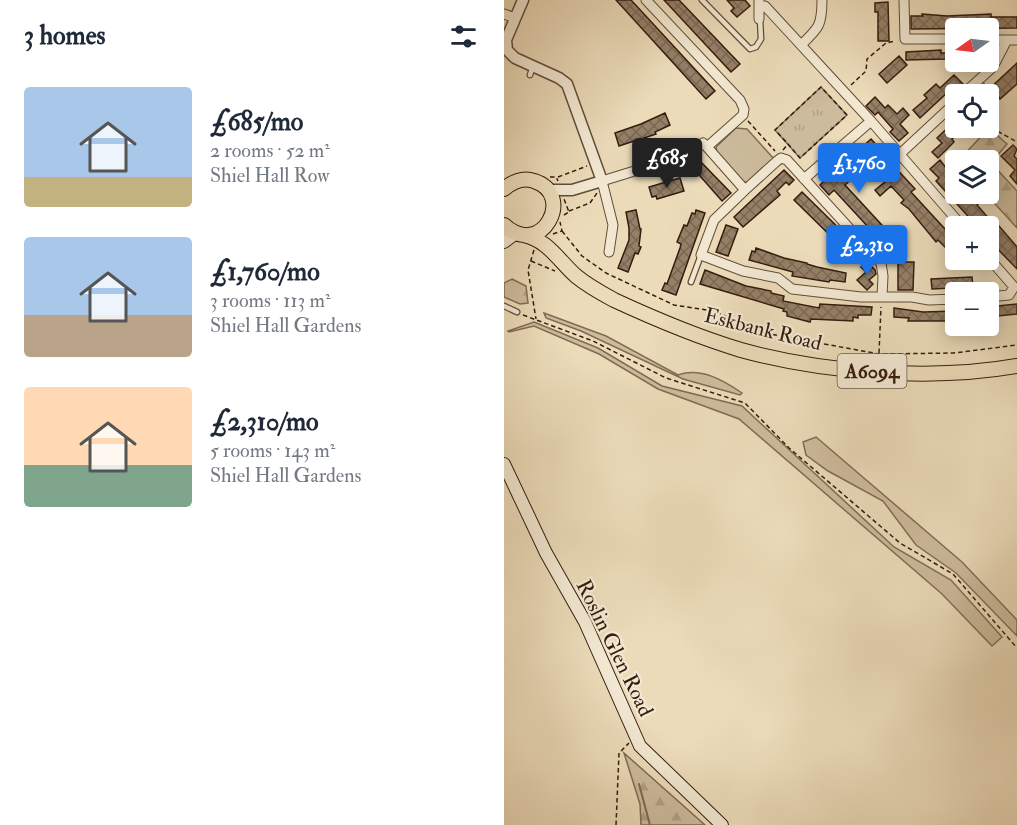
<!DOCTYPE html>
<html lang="en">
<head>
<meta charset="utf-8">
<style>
	body { margin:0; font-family:"IM FELL Double Pica",serif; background:#f6f6f7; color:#1f2937; height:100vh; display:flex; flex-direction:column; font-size:22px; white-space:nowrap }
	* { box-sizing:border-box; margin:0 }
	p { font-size:20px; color:#747a83 }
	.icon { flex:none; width:33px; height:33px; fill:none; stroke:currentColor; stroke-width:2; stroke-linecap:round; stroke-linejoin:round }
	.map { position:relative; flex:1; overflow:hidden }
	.panel { display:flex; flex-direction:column; background:#fff; width:504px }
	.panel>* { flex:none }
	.needle { width:39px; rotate:256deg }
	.fabs { position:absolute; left:441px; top:18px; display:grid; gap:12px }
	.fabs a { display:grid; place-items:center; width:54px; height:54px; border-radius:6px; background:#fff; box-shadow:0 3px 15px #0003; font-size:30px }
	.price { position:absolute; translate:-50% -51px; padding:0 14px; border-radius:6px; background:#1a73e8; color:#fff; font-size:20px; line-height:39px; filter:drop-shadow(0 2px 3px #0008) }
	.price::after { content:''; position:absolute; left:50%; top:36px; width:18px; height:14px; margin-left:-9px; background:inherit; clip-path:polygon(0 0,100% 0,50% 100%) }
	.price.selected { background:#222; color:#fff }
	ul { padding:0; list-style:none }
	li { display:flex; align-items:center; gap:18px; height:150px; padding:0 24px }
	li span { display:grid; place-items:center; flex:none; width:168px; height:120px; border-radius:6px; color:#555 }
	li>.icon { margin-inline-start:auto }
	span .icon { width:72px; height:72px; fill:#fffc; stroke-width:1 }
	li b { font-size:26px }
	h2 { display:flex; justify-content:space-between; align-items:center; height:72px; padding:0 24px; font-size:26px }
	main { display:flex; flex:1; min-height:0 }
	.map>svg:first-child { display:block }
	.green { fill:#ccbb9c; stroke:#806c55; stroke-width:1.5 }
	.forest { fill:url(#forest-firs); stroke:#806c55; stroke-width:1.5 }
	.park { fill:url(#park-tufts); stroke:#806c55; stroke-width:1.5 }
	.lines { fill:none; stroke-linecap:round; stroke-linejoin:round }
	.stream { stroke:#7d6852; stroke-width:2 }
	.building { fill:url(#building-cross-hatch); stroke:#351c0e; stroke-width:1.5 }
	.service-casing { stroke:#624c39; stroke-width:7 }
	.minor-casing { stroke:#624c39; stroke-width:11 }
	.tertiary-casing { stroke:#624c39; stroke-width:13 }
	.secondary-casing { stroke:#351c0e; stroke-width:14 }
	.primary-casing { stroke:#351c0e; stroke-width:16 }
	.path { stroke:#351c0e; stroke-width:1.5; stroke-dasharray:4.5 3; stroke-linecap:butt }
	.service { stroke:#f2e8d2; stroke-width:4.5 }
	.minor { stroke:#f2e8d2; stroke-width:9 }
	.tertiary { stroke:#f2e8d2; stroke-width:10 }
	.secondary { stroke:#f2e8d2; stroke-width:12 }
	.primary { stroke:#ebdbb9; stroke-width:14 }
	.labels { text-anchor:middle; stroke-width:4.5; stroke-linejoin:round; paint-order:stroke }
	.shield { fill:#f2e8d2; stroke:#6e5949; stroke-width:1.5 }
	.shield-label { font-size:20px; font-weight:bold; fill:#351c0e }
	.street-label { font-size:21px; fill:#351c0e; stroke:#f2e8d2 }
</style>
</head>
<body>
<main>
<section class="panel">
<h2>3 homes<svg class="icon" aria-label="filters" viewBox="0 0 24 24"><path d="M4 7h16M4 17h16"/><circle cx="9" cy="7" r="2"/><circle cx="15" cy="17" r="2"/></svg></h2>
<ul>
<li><span style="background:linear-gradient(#a9c7e8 75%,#c2b280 0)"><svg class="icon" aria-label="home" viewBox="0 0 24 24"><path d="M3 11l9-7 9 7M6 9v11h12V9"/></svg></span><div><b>£685/mo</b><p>2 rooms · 52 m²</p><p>Shiel Hall Row</p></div></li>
<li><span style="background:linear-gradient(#a9c7e8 65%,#b9a48a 0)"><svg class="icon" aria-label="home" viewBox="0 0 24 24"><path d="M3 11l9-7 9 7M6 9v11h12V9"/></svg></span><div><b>£1,760/mo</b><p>3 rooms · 113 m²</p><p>Shiel Hall Gardens</p></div></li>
<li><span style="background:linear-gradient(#ffd9b3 65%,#7fa58c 0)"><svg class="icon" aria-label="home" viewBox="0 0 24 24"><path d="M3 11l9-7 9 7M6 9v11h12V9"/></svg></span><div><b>£2,310/mo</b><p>5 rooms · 143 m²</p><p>Shiel Hall Gardens</p></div></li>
</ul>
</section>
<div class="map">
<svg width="513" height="825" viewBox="0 0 513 825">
	<defs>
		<pattern id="forest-firs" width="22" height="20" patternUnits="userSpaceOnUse" patternTransform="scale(1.5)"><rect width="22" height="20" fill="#ccbb9c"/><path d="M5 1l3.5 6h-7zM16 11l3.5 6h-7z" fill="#b0a085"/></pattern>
		<pattern id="park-tufts" width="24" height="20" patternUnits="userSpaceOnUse" patternTransform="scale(1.5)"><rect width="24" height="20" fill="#ccbb9c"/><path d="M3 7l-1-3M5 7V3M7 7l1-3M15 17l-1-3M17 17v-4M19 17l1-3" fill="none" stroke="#b0a085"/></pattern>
		<pattern id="building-cross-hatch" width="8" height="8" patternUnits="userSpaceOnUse" patternTransform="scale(1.5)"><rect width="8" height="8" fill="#947f67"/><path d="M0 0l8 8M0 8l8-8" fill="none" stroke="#7a6753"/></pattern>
	</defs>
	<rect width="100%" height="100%" fill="#ebdbb9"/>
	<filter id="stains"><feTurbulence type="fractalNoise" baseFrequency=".00333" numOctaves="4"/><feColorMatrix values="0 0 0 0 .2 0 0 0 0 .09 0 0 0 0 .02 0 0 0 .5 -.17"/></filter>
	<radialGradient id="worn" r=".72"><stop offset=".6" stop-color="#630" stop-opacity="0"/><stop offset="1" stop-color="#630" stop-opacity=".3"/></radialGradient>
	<path class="green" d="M 232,128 L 243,129 L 270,159 L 245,182 L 239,182 L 213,153 L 212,147 Z
		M 40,313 L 102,336 L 174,375 C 197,367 219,380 238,393 L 236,395 L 179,379 L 77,331 L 42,318 Z
		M 30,322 L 94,348 L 158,386 L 238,406 L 390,547 L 447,580 L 498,637 L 488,646 L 438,594 L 235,419 L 154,389 L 95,354 L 30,326 L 5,332 L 4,331 Z
		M 312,437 L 458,562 L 513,620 L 513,636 L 452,573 L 412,545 L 379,501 L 324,471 L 302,455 L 299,442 Z"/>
	<path class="forest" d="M 485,128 L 503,144 L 487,163 L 513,191 L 513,228 L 482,194 L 484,194 L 484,160 L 455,160 Z
		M 8,279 L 22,286 L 24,303 L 16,304 L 0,297 L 0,283 Z
		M 120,753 L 201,825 L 137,825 L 136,804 Z"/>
	<path class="park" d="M 317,87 L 343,115 L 296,158 L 271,130 Z"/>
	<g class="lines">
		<path class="stream" d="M 135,784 L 146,825"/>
	</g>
	<path class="building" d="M 112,0 L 127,0 L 211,91 L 202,99 Z
		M 160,0 L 175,0 L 236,64 L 227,72 Z
		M 223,0 L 241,0 L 246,6 L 233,17 L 227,11 L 230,8 Z
		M 384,2 L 385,41 L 374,41 L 374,12 L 371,12 L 371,3 Z
		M 418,14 L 443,16 L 487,14 L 487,17 L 513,17 L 513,28 L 407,29 L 407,16 L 419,16 Z
		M 437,50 L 437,53 L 442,53 L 443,59 L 402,60 L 402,52 Z
		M 395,56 L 403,65 L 383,83 L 375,74 Z
		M 513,63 L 513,84 L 496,99 L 493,94 L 487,100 L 484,94 L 473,94 L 480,84 L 485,89 Z
		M 450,75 L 459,84 L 448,94 L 445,91 L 416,118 L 409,110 L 423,98 L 420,95 L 432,84 L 436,88 Z
		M 371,97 L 381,108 L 384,105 L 393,114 L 399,108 L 405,115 L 396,124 L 404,133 L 395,141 L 386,132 L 389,129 L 374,112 L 371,115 L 362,106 Z
		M 161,113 L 166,125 L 151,132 L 152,134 L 140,138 L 144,155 L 138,157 L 133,140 L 115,146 L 111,133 L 137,124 Z
		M 452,120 L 452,128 L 461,128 L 448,139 L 450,142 L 434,158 L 428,152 L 438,143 L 433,138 Z
		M 367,139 L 376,149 L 354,169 L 356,171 L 341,185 L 399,248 L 390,255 L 330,190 L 325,195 L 316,185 L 335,166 L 337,168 L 359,149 L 357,148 Z
		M 509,145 L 513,149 L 510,156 L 513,159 L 513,184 L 506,176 L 511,170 L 497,156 Z
		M 436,160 L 452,181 L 452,194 L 462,194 L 468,199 L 471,197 L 476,202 L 473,205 L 487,221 L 489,219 L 513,247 L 513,269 L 484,239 L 484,226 L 473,226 L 432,181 L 435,178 L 426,169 Z
		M 196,161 L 227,193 L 218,201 L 189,168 Z
		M 388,164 L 411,189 L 407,192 L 452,241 L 443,249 L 434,240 L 432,242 L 405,209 L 397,203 L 400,200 L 387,186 L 376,196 L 371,190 L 382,181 L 378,177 L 381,175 L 379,173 Z
		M 280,170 L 290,180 L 285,185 L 282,182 L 273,191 L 276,195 L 239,227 L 230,217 Z
		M 176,178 L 180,191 L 153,199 L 152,196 L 148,197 L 145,187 Z
		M 298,192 L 352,245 L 344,253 L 290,200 Z
		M 132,210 L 136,229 L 137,229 L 135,246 L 137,247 L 134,254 L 131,253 L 124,272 L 114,268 L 125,240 L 125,228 L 122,212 Z
		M 192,210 L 201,213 L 172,295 L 158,290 L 161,283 L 163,284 L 176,248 L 177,244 L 173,242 L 180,225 L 183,226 L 188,213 L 191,214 Z
		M 222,225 L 234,229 L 224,256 L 212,252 Z
		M 252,248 L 280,258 L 303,263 L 303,264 L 313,267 L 342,273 L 341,282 L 326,280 L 325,282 L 288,276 L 289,272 L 245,260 L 248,251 L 251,252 Z
		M 363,262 L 371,270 L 372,274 L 365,280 L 369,284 L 363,290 L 353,280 L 362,272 L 357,267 Z
		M 394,262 L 410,262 L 409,290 L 394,290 Z
		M 201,270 L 242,286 L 267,291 L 267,293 L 280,296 L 279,301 L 315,308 L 316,304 L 368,307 L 367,315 L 354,315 L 354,318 L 349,317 L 349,321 L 307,319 L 306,322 L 283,316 L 283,312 L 279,311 L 280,309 L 196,284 Z
		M 468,277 L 469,287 L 428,289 L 427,279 Z
		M 513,304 L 513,314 L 484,317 L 484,307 Z
		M 390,308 L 419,312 L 452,311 L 452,321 L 404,321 L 405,318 L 390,317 Z"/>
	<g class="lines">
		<g class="service-casing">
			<path id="service" d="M 198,0 L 246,49 L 252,47 L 257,39 L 256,19
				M 26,75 L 29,66
				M 187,282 L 197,255
				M 0,306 L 13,312"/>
		</g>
		<g class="minor-casing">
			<path id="minor" d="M 142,0 L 236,100 L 240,109 L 239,115 L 203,147 L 241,190 L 273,161 L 277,158 L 283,160 L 377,263 L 379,276 L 378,297
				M 400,0 L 401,39 L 452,39
				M 261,6 L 367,121 L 458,226
				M 0,14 L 11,18
				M 255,19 L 255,0
				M 484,40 L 513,40
				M 297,45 C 315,28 318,25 318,0
				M 459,94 L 489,67 L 503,40
				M 396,154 L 452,102
				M 300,179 L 367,121
				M 241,190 L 210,220 L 197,255 L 239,271 L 274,278 L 288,289 L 357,297 L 408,297 L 425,300 L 452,299
				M 105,252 L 109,225 L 98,181 L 179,156 L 199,143 L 203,147
				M 484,257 L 510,287 L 505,295 L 484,297"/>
		</g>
		<g class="tertiary-casing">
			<path id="tertiary" d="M 19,0 L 2,40 L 3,50 L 11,58 L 55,78 L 63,84 L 98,181 L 68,190 L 43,190"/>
		</g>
		<g class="secondary-casing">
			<path id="secondary" d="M 0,242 L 12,233
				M 0,464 L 42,553 L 81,622 L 136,746 L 218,825"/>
		</g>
		<g class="primary-casing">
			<path id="primary" d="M 0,189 C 8,182 19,177 30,181 C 72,194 38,260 0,225
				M 19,235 C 44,240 54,260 72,276 C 83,285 97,293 110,300 C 151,319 194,337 237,350 C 320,373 428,381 513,366"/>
		</g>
		<path class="path" d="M 347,85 L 362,71 L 363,59 L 382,43 L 391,41
			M 484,120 L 495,132 L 513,142
			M 244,121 L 271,151
			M 279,150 L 284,144 L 296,158 L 343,115 L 317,87 L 271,130 L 284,144
			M 46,177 L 52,177 L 54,181
			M 54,177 L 83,166
			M 65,211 L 86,203 L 93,193
			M 60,215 L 65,212 L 60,199
			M 58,231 L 78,256 L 102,273 L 170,305 L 209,311 L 266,334 L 375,354 L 450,353 L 513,345
			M 49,234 L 58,231 L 56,222
			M 30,250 L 24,270 L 32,319
			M 27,261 L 51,271
			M 19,315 L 89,341 L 162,378 L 241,403 L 285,448 L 396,543 L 449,574 L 513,648
			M 375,353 L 377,307
			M 112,825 L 115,753 L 125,743"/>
		<use href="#service" class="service"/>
		<use href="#minor" class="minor"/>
		<use href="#tertiary" class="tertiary"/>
		<use href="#secondary" class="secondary"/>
		<use href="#primary" class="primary"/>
	</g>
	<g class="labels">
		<rect class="shield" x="333.5" y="354" width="69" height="34" rx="4.5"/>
		<g class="shield-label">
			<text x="368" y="378">A6094</text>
		</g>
		<g class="street-label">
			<text transform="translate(259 329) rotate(14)" y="7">Eskbank Road</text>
			<text transform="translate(111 648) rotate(64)" y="7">Roslin Glen Road</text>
		</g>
	</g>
	<rect width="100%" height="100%" filter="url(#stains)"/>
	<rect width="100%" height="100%" fill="url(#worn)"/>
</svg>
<div class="fabs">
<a><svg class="needle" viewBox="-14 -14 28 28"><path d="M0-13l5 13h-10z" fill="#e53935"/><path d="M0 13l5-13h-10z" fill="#747a83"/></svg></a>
<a><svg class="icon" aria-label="locate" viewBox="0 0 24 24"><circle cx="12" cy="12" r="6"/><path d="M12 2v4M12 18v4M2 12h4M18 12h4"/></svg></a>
<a><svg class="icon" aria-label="layers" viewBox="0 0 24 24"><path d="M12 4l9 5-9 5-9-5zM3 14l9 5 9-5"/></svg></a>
<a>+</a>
<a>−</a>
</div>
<b class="price selected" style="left:163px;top:189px">£685</b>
<b class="price" style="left:355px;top:194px">£1,760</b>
<b class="price" style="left:363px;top:276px">£2,310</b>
</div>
</main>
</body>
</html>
